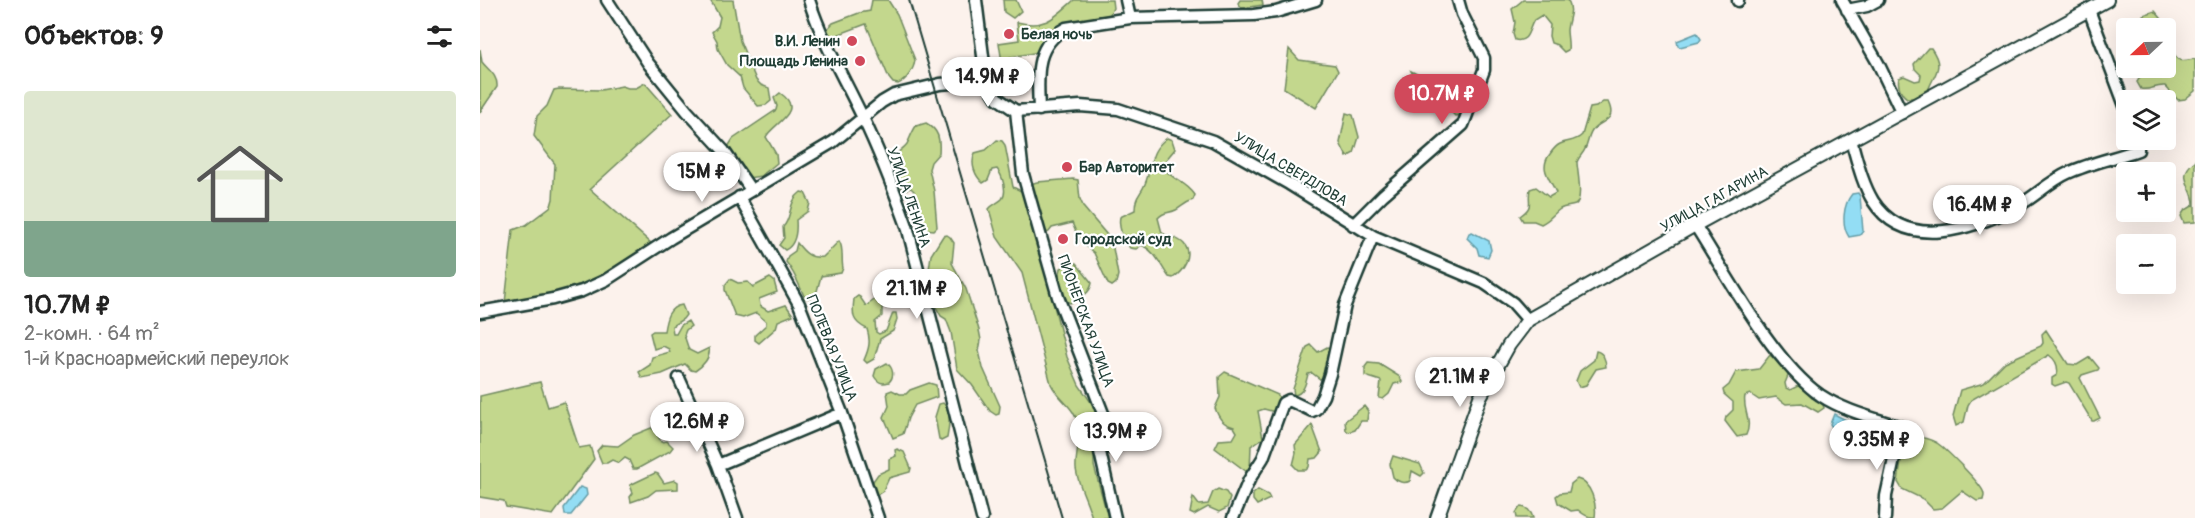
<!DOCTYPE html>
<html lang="ru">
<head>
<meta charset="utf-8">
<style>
	body { margin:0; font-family:Pangolin,sans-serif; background:#f2f2f2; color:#222; height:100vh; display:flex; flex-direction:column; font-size:22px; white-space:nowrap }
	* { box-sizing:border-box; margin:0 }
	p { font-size:20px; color:#767676 }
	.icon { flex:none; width:33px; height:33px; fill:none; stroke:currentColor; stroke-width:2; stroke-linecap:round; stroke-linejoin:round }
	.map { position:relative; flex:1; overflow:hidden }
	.details { display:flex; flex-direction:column; background:#fff; width:480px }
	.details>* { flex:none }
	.needle { width:39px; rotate:248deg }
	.controls { position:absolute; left:1636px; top:18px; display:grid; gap:12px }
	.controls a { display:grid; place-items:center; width:60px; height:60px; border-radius:6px; background:#fff; box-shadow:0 6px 24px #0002; font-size:30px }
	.price { position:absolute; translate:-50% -51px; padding:0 14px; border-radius:21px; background:#fff; color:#222; font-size:20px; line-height:39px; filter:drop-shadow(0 2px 3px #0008) }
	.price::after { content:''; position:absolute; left:50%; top:36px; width:18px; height:14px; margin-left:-9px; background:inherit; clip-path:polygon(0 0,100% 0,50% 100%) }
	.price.on { background:#d1495b; color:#fff }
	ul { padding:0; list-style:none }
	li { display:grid; align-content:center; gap:12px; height:318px; padding:0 24px }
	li+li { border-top:2px solid #e0e0e0 }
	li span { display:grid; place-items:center; height:186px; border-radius:6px; color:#555 }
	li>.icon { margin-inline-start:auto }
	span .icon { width:108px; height:108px; fill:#fffc; stroke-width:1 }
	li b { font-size:26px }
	h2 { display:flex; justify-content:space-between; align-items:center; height:72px; padding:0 24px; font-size:26px }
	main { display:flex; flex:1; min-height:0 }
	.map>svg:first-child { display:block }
	.green { fill:#c3d78d; stroke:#718a60; stroke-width:1.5 }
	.water { fill:#93ddf4; stroke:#659da7; stroke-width:1.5 }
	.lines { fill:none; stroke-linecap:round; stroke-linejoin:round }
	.minor-casing { stroke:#1f3d34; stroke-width:15 }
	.major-casing { stroke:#1f3d34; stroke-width:16 }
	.minor { stroke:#fff; stroke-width:10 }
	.major { stroke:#fff; stroke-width:12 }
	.rail { stroke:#1f3d34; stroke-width:2 }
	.poi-dot { fill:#d1495b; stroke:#fff; stroke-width:2 }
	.labels { text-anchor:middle; stroke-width:4.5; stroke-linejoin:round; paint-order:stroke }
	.poi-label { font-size:15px; font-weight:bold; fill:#1f3d34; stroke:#fff; text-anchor:start }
	.street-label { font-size:15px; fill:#1f3d34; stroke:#fff }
</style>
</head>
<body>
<main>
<section class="details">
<h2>Объектов: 9<svg class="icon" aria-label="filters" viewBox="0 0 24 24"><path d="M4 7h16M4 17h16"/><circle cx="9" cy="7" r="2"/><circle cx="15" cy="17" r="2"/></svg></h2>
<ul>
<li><span style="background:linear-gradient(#dfe7d0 70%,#7fa58c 0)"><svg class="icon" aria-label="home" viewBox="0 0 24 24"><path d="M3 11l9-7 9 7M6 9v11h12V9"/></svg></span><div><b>10.7M ₽</b><p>2-комн. · 64 m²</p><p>1-й Красноармейский переулок</p></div></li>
</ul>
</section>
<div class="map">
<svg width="1715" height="518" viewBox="0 0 1715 518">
	<rect width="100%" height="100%" fill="#fcf2ec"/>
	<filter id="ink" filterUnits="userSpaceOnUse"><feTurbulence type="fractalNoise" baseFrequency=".0167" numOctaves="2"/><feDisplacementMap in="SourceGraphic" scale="12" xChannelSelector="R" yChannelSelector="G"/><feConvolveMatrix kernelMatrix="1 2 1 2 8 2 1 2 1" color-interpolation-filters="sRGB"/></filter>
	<g filter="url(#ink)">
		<path class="green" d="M 230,0 L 253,0 L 260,41 L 276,80 L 281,85 L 289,88 L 291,101 L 286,105 L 278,106 L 263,88 L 260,77 L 247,65 L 238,49 L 237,41 L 232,32 L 238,26 L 240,17 Z
			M 392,0 L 408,0 L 417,14 L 435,60 C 434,69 427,80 418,84 L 413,83 L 409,78 L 386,24 L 352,37 L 347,32 L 348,28 L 353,23 L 379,13 L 390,11 Z
			M 523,0 L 536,0 L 541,11 L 533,18 L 524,12 Z
			M 594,0 L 632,0 L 633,8 L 629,16 L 581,25 L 559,52 L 530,57 L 534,73 L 524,75 L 519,43 L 539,40 L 537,22 C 565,29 574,18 594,0 Z
			M 760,0 L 782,0 L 783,5 L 762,8 L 758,3 Z
			M 1043,0 L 1088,0 C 1094,12 1088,18 1087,30 C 1087,37 1089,43 1088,50 L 1084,52 L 1077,45 L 1071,43 L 1069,36 L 1070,25 L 1062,15 L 1054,20 C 1048,29 1049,43 1035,40 L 1033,34 L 1035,22 L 1032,9 Z
			M 1675,11 L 1681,18 L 1685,28 L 1663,28 L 1661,23 L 1663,15 Z
			M 1686,33 C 1688,41 1692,56 1700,60 C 1704,62 1711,59 1715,59 L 1715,91 L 1705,99 L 1698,100 L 1685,86 C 1676,85 1669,91 1661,89 L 1657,82 L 1666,68 L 1686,68 Z
			M 1448,48 L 1451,48 C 1464,67 1456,71 1449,88 L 1434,98 L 1427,98 C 1421,94 1417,85 1419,78 L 1424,76 L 1435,81 L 1440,80 L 1441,75 L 1435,69 L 1434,64 Z
			M 0,49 L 2,62 C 8,70 18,75 17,87 L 0,112 Z
			M 809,49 L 819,60 L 855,65 L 858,71 L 836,108 L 804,88 Z
			M 931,71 L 952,82 L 963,74 L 985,89 L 980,115 L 975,116 L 952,92 L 942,92 Z
			M 165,83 L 192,114 L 110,189 L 172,244 L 114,280 L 68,295 L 25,303 L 33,230 L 46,225 L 71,206 L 73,199 L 75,164 L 54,136 L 57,116 L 67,106 L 74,90 L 79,89 L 121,90 L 142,86 L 148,88 L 156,88 Z
			M 300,93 C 327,111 292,124 286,137 L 296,154 L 297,163 L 281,176 L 268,178 L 246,150 L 253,139 L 296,110 L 297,106 L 294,98 Z
			M 1123,102 L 1128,102 C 1138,123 1120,119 1112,131 C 1108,137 1108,144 1105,149 C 1103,154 1099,156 1097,162 C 1097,171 1104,200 1095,205 C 1090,207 1085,206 1080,209 C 1073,214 1069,221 1061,224 L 1054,221 L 1043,221 L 1040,216 C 1055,206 1047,203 1050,189 L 1056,187 L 1069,197 L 1076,193 C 1071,179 1058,169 1070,154 C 1072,151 1076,146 1080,144 C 1088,140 1095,142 1102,135 L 1110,108 L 1116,107 Z
			M 866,113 L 873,115 L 879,137 L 874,153 L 867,157 L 860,143 Z
			M 446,123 C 459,130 460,139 459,153 L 451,162 L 449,169 L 454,191 L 457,227 L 454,230 L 445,229 L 437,223 L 434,191 L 431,188 L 424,190 C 417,183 408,169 413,158 C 416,153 423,149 427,144 C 430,138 432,132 436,126 Z
			M 687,138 L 692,140 L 695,149 L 685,161 L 685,169 C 692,180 706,181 715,195 L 713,200 C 704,203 702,207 696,210 C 688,214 684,211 678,218 L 682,233 C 689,237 699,238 704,244 C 714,256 703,271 693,278 L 689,277 C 680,265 677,253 662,245 L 656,249 L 650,248 C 643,240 638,227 640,217 L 655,210 C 655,196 660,196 665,184 C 673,165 668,152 687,138 Z
			M 517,140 L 522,141 L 525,145 L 533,187 L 543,192 L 548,203 L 587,357 L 599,385 L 617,411 L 619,432 L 614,453 L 614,466 L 628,518 L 612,518 C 608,501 598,486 596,469 C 595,455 601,441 599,427 C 595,406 579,401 571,384 L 542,273 L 517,237 L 509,209 C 513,204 518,203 522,199 C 528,192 522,175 517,169 L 512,170 L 508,180 L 503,183 C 495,176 490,164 495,153 L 506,150 Z
			M 1715,161 L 1715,222 L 1704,223 L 1701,216 L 1704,211 L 1714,205 C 1715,188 1694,177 1715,161 Z
			M 593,179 L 598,180 L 600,199 L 604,208 L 627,235 L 633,248 L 638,275 L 636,283 L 632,286 L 628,284 L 614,253 L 600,241 L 592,223 L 572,228 L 569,232 L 564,234 L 550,184 L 557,182 Z
			M 321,192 L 325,193 L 330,203 L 328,211 L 316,220 C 317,232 315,245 305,250 L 299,245 L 304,238 L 303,227 C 312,219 308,201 321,192 Z
			M 467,235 L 470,237 L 474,243 L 472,263 L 486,289 L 499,330 L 501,340 L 499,351 L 503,368 L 520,406 L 519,414 L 516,415 L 510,411 L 492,385 L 477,369 L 471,332 L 466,319 L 461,316 L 455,305 L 451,293 L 448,277 L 451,255 L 463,236 Z
			M 359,241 C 364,247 361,260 363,268 L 361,273 L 341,276 L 337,291 L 330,298 L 325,298 C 319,285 315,273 306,262 L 308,256 L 315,251 L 317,243 C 324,252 330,259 343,257 Z
			M 592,263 L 596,263 L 612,283 C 610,294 600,298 590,303 L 587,301 L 578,281 L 581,268 Z
			M 290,278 L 294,281 L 297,292 L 279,299 L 280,306 L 288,311 L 306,305 L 313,315 L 298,321 L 296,328 L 279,343 L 275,340 L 275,335 L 286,325 L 286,321 L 276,313 L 263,318 L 255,316 L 245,290 L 245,285 L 250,279 L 258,283 L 268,282 L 273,287 Z
			M 378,296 L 380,297 L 386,306 L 397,298 L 402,297 L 402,316 L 395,322 L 396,332 L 399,334 L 406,331 L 413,313 L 416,313 L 417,319 L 413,331 L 400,339 L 394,359 L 387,363 L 384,360 C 389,349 391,341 387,329 C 372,322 372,315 374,299 Z
			M 202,305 L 206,315 L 203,319 L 192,326 L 193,334 L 196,334 L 201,325 L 208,321 L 211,326 L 206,330 L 204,335 L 209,350 L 217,354 L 229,348 C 231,357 223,366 215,371 L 211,370 L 205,364 L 182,374 L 162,378 L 159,372 L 170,365 L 172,357 L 190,352 L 189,349 L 183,346 L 174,349 L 170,333 L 173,331 L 184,331 C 186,319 188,307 202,305 Z
			M 1566,330 L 1588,364 L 1597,365 L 1610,357 L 1619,368 L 1618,370 L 1602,375 L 1600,378 L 1620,418 L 1614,421 L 1612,421 L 1589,383 L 1586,382 L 1575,386 L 1572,384 L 1572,378 L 1577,375 C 1579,366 1576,360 1569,355 L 1491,400 L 1488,405 L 1484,422 L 1476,426 L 1473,416 L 1480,390 L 1504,383 L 1525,362 L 1561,346 L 1563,343 L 1562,334 Z
			M 831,345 L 838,352 L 847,347 L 851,348 L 846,376 L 840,379 L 832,373 L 828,374 C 826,382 824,394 814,395 L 813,389 L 827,347 Z
			M 1116,351 C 1123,352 1126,360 1126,367 L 1116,369 L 1106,385 L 1099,387 L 1096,381 L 1100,371 L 1114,360 Z
			M 1290,355 L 1307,371 L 1308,376 L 1305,383 L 1306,388 L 1310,390 L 1318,386 L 1322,387 L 1332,398 L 1342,401 L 1344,408 L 1338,412 L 1322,403 L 1306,404 L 1296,397 L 1279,400 L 1270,394 L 1265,396 C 1262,409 1273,421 1266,435 L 1257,437 L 1245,421 L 1246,417 L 1253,410 L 1253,402 L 1244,394 L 1243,390 L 1249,385 L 1256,372 L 1279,369 Z
			M 407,363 C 413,368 415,376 409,382 C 402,384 398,383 394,376 L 396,369 Z
			M 888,363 L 899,364 L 920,377 L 922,382 L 914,384 L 909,394 L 903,399 L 899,398 L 901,381 L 885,376 L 885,367 Z
			M 745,372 L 798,395 L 800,401 L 795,412 L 784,409 L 778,411 L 783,438 L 771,446 L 770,471 L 767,472 L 735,448 L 739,440 L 753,439 L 757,432 L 754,427 C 743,424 739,419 735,408 L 740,397 L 739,377 Z
			M 60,382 L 68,407 L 84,402 L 99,448 L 110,446 L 114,459 L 73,515 L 26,507 L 24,501 L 0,497 L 0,396 Z
			M 449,383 L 456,385 L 457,397 L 435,405 L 428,418 L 423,434 L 413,438 L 404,417 L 409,406 L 407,392 L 412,390 L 420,394 L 426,394 L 430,390 Z
			M 463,403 C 472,410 469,426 467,438 L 461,441 L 459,439 L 455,417 L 459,404 Z
			M 884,406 L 888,411 L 887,421 L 881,421 L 875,430 L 869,432 L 866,430 L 865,421 Z
			M 832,425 L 842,452 L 837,458 L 830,459 L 829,467 L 826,470 L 818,470 L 813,465 L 816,453 L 815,445 Z
			M 171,428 L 175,430 L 181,442 L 187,441 L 193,447 L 190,451 L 157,469 L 153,469 L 149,460 L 145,458 L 139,463 L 132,460 L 127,463 L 122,463 L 117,451 L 122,445 L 138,446 L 154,435 Z
			M 1434,437 C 1442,437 1450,439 1457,443 C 1466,449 1498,481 1503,491 C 1505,496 1504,495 1503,500 L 1497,501 L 1482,491 L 1462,508 L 1453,509 L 1443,499 L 1422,489 L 1418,482 L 1424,442 Z
			M 417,449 L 424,452 L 431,468 L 430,472 L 409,478 L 403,491 L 397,495 L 391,484 L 398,474 L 409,469 L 409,459 L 416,456 L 415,450 Z
			M 913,456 L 940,464 L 944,473 L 941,476 L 932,471 L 930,481 C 924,484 917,482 913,477 L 910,464 Z
			M 175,473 L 178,474 L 184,483 L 195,480 L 198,482 L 198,489 L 176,490 L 168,496 L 151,502 L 150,497 L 153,493 L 150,485 Z
			M 1097,479 C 1111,482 1117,504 1115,517 C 1108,518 1103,514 1098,510 L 1091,511 L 1078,503 L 1076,496 L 1080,493 L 1089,492 L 1091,484 Z
			M 738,489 L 746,492 L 750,498 L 747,508 L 739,512 L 728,507 L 714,515 L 710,513 L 713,497 L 719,505 L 728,504 L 733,492 Z
			M 778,490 L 788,495 L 790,499 L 777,505 L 773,500 L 773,494 Z
			M 1040,507 C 1047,507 1051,511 1053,518 L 1037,518 L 1036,513 Z"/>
		<path class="water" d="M 1217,33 L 1221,39 L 1219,42 L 1200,47 L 1198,46 L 1197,41 Z
			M 1378,193 L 1380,196 L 1383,231 L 1380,235 L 1369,237 C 1361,225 1363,205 1372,194 Z
			M 992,232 L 1009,241 L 1011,250 L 1008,257 L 999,255 L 997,248 L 987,238 L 989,233 Z
			M 1354,414 L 1366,420 L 1362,433 L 1353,429 L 1350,424 Z
			M 100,487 L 106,489 L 107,495 L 91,515 L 85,515 L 84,508 Z"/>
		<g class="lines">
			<g class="minor-casing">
				<path id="minor" d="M 127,0 L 168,63 L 207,111 L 244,151 L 271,190
					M 329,0 C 343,43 364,78 383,118 C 400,153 414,190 427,226 L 502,518
					M 496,0 L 506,80 L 517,98 L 536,111 L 543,174 L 578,297 L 624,416 L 627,430 L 620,452 L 635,518
					M 646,0 L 650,18
					M 1362,0 L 1398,63 L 1422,113
					M 1258,1 L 1258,0
					M 1367,10 L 1387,6 L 1398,0
					M 1609,10 L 1647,111
					M 559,110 C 558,77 553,46 586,28 L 650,18 L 774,15 L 796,12 L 836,0
					M 536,111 L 600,106 L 638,109 L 733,141 L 809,184 L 893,236 L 1004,283 L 1033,303 L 1048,320
					M 1371,140 C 1377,160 1382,183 1393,201 C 1426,253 1495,228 1538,206 C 1556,196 1570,181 1588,173 C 1610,163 1635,158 1658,150 L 1658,140
					M 259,197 L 319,304 L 362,413 L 398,518
					M 873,225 L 903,195 L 983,125 L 1004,70 L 1004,58 L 982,14 L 978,0
					M 1215,225 C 1247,275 1293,362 1340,395 C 1364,411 1394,418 1421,427 L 1406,496 L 1405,518
					M 0,312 L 73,299 L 102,291 L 126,280 L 191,238 L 353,142 L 402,102 L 414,95 L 460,84 L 506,80
					M 199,378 L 238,465 L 257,518
					M 238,465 L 362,413
					M 753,518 L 769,480 L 783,458 L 803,403 L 809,400 L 832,411 L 836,409 L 843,396 L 850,374 L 865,305 L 893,236"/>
			</g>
			<g class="major-casing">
				<path id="major" d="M 957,518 L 1000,397 L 1029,345 L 1048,320 L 1215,225 L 1627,0"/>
			</g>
			<use href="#minor" class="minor"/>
			<use href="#major" class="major"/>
			<path class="rail" d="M 429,0 L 582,518"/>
		</g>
	</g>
	<g class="poi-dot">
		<circle cx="529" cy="34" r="6"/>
		<circle cx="372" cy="41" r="6"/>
		<circle cx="380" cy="61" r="6"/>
		<circle cx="587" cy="167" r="6"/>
		<circle cx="583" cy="239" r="6"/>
	</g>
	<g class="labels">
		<g class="poi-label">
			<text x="541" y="39">Белая ночь</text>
			<text x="360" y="46" text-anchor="end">В.И. Ленин</text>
			<text x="368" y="66" text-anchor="end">Площадь Ленина</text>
			<text x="599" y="172">Бар Авторитет</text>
			<text x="595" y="244">Городской суд</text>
		</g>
		<g class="street-label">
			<text transform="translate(811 169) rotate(31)" y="5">УЛИЦА СВЕРДЛОВА</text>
			<text transform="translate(429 197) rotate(71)" y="5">УЛИЦА ЛЕНИНА</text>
			<text transform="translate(1234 199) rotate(-29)" y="5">УЛИЦА ГАГАРИНА</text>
			<text transform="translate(606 321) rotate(70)" y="5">ПИОНЕРСКАЯ УЛИЦА</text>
			<text transform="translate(352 348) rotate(68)" y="5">ПОЛЕВАЯ УЛИЦА</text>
		</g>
	</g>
</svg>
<div class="controls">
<a><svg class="needle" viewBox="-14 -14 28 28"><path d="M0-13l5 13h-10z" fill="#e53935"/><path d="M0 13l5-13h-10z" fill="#767676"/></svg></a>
<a><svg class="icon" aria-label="layers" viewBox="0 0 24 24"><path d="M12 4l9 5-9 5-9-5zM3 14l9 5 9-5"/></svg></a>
<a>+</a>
<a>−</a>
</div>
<b class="price" style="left:508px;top:108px">14.9M ₽</b>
<b class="price on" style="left:962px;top:125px">10.7M ₽</b>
<b class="price" style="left:222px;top:203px">15M ₽</b>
<b class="price" style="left:1500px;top:236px">16.4M ₽</b>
<b class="price" style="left:437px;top:320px">21.1M ₽</b>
<b class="price" style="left:980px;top:408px">21.1M ₽</b>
<b class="price" style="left:217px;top:453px">12.6M ₽</b>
<b class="price" style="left:636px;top:463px">13.9M ₽</b>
<b class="price" style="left:1397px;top:471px">9.35M ₽</b>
</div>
</main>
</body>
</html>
